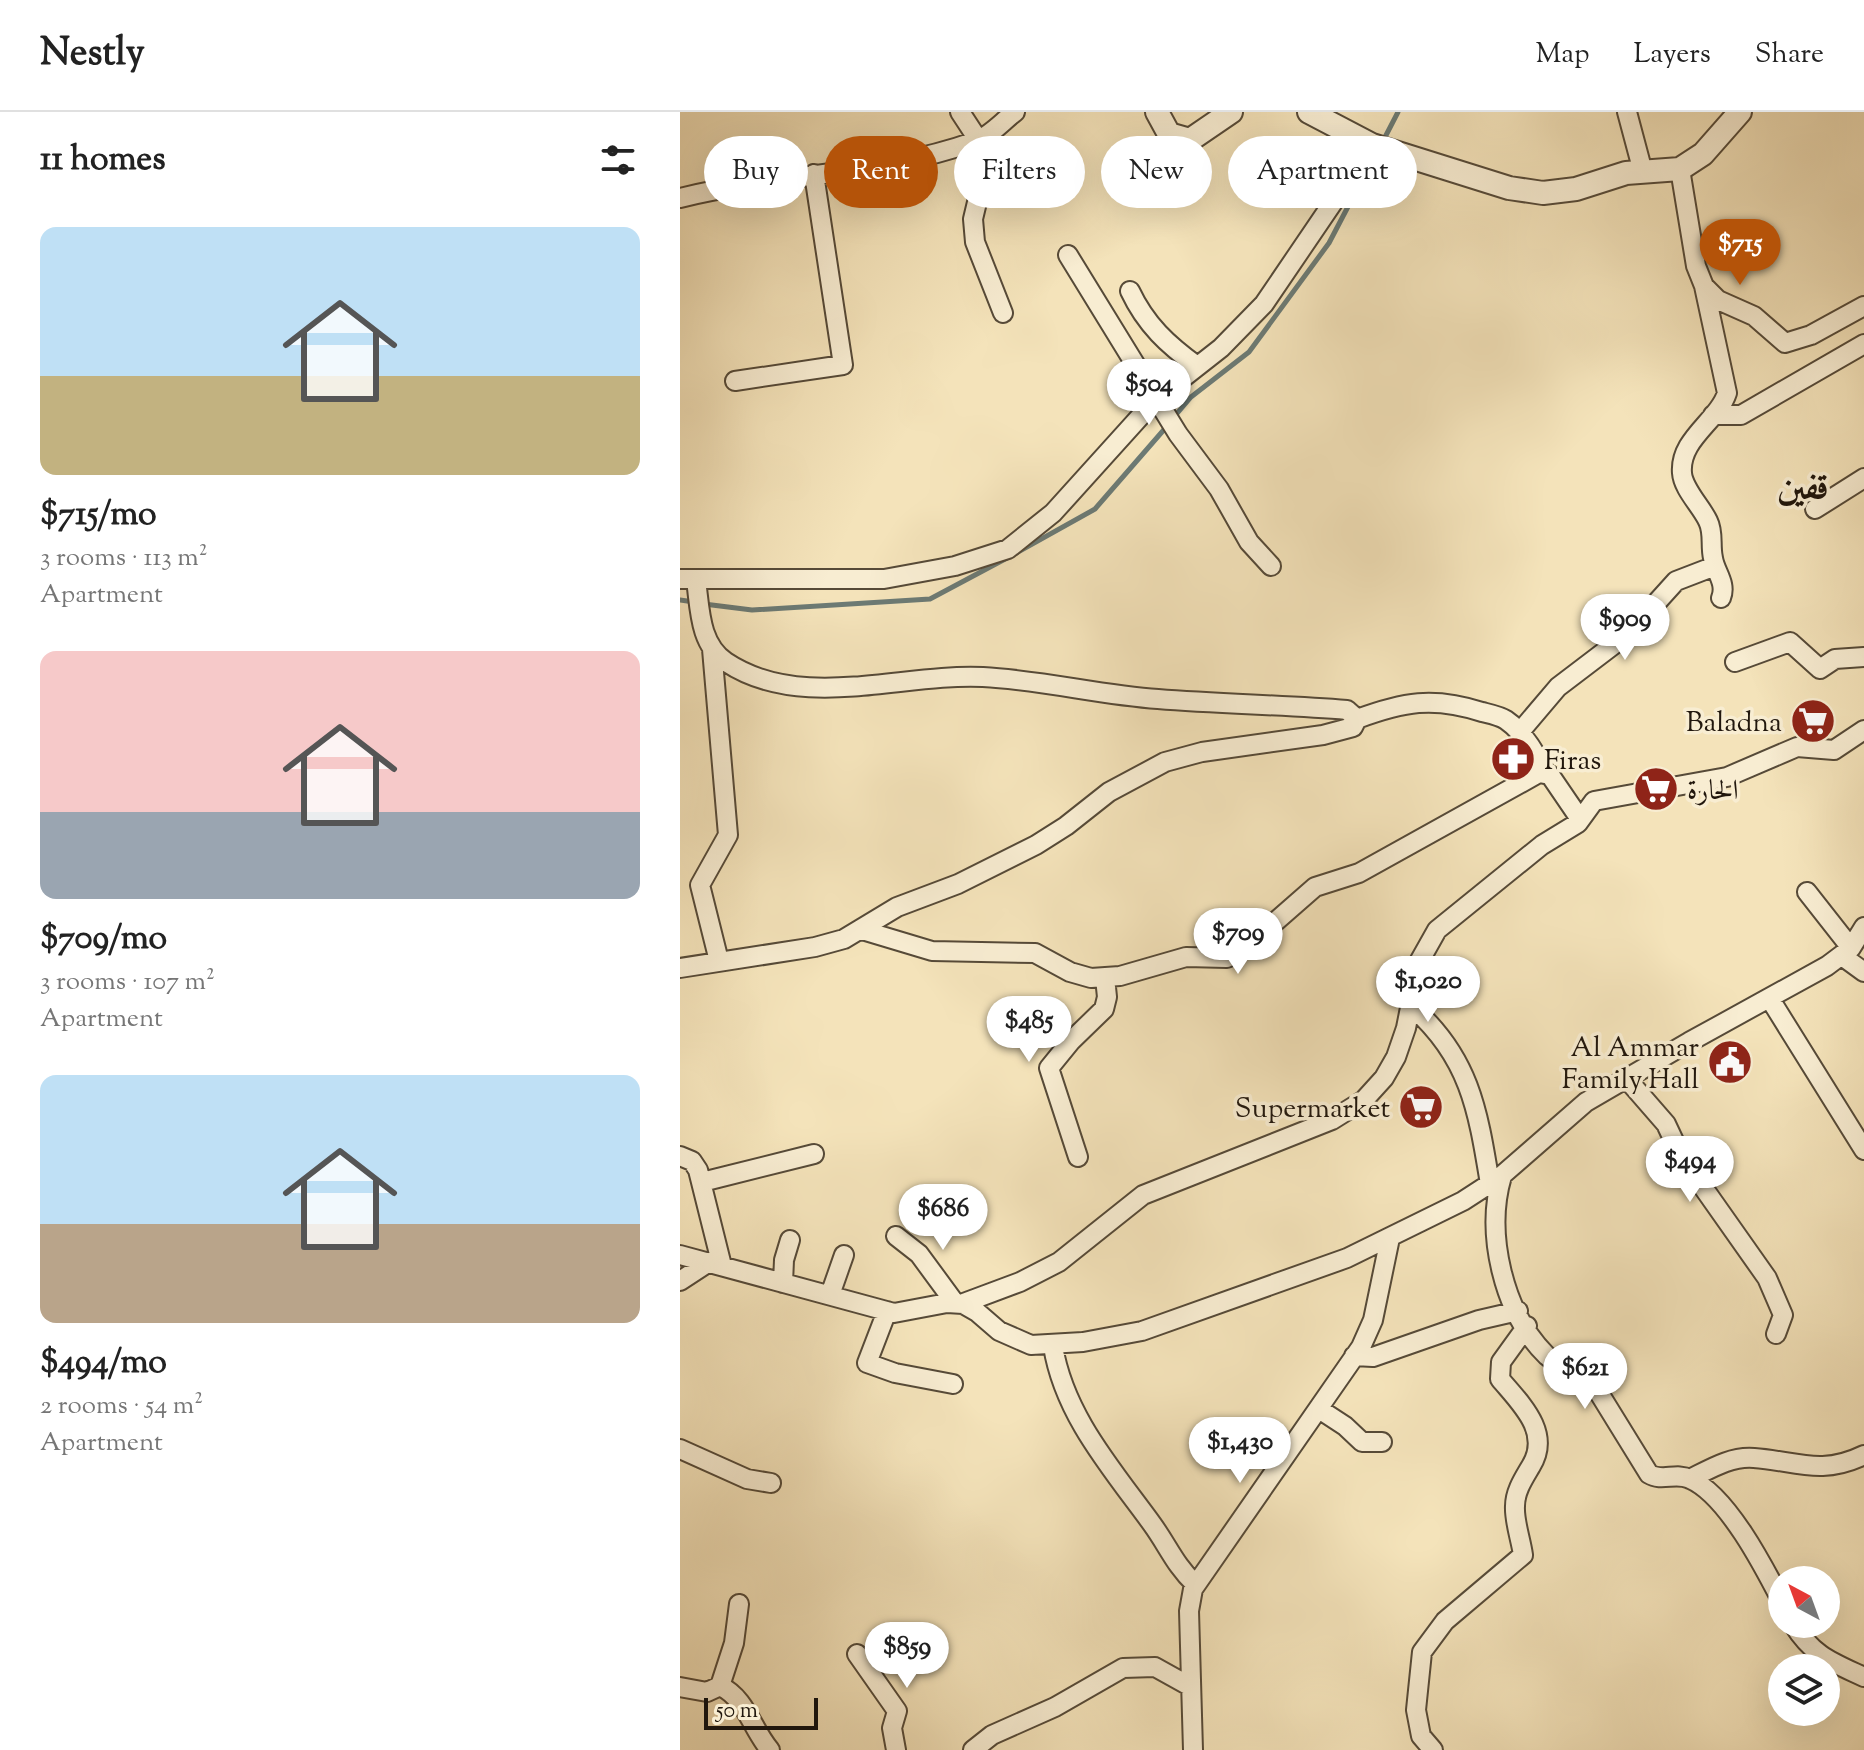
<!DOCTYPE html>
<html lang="en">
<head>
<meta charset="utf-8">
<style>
	body { margin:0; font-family:"Sorts Mill Goudy",Amiri,serif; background:#f6f6f6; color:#222; height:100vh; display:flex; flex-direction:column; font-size:30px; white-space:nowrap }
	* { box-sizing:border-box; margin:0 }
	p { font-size:26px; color:#767676 }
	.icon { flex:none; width:44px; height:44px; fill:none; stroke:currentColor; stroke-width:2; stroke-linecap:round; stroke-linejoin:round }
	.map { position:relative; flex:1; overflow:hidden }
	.drawer { display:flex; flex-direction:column; background:#fff; width:680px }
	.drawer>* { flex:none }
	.hud { position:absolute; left:24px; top:24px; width:760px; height:72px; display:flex; gap:16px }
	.needle { width:52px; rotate:319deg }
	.tools { position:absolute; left:1088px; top:1454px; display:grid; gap:16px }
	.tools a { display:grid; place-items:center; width:72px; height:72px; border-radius:50%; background:#fff; box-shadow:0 8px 32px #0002; font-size:40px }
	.scale { position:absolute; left:24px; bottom:20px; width:114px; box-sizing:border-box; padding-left:8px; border:4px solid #21170d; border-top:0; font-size:22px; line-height:28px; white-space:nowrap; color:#21170d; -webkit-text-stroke:6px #f8edd2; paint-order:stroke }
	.price { position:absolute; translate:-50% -68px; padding:0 18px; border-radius:28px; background:#fff; color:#222; font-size:26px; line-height:52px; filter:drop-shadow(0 2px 4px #0008) }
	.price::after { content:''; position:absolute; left:50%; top:48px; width:24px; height:18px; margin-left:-12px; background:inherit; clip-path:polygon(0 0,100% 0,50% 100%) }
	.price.active { background:#b45309; color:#fff }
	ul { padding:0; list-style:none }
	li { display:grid; align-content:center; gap:16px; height:424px; padding:0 40px }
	li span { display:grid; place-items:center; height:248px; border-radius:16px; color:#555 }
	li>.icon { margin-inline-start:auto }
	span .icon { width:144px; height:144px; fill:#fffc; stroke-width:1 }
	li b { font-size:34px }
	h2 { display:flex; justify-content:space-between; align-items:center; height:96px; padding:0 40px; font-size:34px }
	.chip { padding:0 28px; border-radius:36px; background:#fff; box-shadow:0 8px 32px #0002; font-size:28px; line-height:72px }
	.chip.active { background:#b45309; color:#fff }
	header { display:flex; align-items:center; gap:48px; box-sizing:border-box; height:112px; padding:0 40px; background:#fff; border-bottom:2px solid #e0e0e0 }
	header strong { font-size:38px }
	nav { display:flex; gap:44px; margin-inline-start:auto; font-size:28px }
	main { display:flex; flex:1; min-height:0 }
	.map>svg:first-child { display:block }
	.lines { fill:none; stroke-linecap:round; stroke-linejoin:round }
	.stream { stroke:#6c7a74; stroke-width:5 }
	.minor-casing { stroke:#564a38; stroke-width:22 }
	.tertiary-casing { stroke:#564a38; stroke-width:26 }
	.minor { stroke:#f8edd2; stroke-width:18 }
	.tertiary { stroke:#f8edd2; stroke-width:22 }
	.labels { text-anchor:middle; stroke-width:7; stroke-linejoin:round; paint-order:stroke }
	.poi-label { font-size:28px; fill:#21170d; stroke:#f8edd2; text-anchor:end }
	.district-label { font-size:36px; font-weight:bold; fill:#21170d; stroke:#f8edd2 }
</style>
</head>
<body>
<header>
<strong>Nestly</strong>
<nav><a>Map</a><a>Layers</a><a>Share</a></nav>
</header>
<main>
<section class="drawer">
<h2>11 homes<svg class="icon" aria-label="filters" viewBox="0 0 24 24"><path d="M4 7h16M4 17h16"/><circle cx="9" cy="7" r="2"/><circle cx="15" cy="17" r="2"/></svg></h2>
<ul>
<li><span style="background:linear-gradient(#bfe0f5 60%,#c2b280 0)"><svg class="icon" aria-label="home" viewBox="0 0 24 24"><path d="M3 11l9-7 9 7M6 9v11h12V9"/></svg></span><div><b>$715/mo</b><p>3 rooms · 113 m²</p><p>Apartment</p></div></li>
<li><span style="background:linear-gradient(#f6c9c9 65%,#9aa5b1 0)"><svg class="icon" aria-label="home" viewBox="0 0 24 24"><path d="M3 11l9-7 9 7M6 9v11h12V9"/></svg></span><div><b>$709/mo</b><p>3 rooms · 107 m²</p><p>Apartment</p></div></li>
<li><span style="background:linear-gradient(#bfe0f5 60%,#b9a48a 0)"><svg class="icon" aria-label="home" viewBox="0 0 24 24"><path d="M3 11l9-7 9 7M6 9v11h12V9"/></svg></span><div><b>$494/mo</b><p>2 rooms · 54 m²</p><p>Apartment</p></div></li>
</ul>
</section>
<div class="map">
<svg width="1184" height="1638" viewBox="0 0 1184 1638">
	<rect width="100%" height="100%" fill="#f4e3ba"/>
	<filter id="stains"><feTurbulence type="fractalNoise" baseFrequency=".0025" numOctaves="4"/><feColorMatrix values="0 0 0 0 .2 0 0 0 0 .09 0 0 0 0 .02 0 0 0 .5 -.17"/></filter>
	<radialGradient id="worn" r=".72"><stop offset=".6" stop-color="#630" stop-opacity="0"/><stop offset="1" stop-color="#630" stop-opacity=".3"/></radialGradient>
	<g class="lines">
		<path class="stream" d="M 702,31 L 718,0
			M 494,305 L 511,285 L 569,240 L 649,131 L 695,43
			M 336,441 L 415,397 L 488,313
			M 0,488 L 14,490
			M 24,492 L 72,498 L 250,487 L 327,446"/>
		<g class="minor-casing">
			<path id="minor" d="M 280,0 L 299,29 L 298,86 L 293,107 L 295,130 L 323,201
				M 947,0 L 963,60
				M 1000,57 L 1016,154 L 1024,174 L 1038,188 L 1074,204 L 1105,231 L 1131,223 L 1184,194
				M 0,86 C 97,62 202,63 296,29 C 310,24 323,9 335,0
				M 388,143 L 498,322 L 539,377 L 569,430 L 591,454
				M 1024,174 L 1047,281 C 1038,309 999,327 1002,361 C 1003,377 1021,394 1028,409 C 1034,421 1030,433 1033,446 C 1035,460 1047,471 1041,486
				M 450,179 C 466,213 488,233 517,254
				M 55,269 L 163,253 L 134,62
				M 1033,303 L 1061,303 L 1184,232
				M 1135,397 L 1184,366
				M 0,467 L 204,467 L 275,454 L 328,437 L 373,401 L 476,287 L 541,236 L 584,192 L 692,33
				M 32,537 L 48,723 L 20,773 L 39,849
				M 1055,550 L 1110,530 L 1140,557 L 1155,547 L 1184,545
				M 677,607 C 723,590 753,584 802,600 C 810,602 820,604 826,608 C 844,620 857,643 866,662
				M 839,621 L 878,575 L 949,521 L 996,469 L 1035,454
				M 1127,780 L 1171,836
				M 182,818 L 252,839 L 355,841 L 390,860 L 411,866 L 440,864 L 506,845 L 547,846 L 563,838 L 635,775 L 679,761 L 859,661 L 870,663 L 900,707
				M 1162,844 L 1184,860
				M 0,856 L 135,835 L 164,827 L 217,795 L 278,772 L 356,733 L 386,714 L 429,680 L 485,650 L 522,640 L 643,623 L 673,615 L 677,607 L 667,598 C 604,593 541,592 478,587 C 420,583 362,568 303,565 C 221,561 121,600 46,550 C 19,532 20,496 16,468
				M 1090,887 L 1184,1038
				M 731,894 C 790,945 798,999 810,1072
				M 946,966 L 986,1012 L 1001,1044 L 1087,1166 L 1103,1203 L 1096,1222
				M 0,1044 L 12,1049 L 18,1058 L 42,1154
				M 398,1045 L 369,956 L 391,929 L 424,897 L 427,885 L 425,866
				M 822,1064 C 805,1121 823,1201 867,1244 C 880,1256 898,1255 911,1268 L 969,1362 C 982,1370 996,1360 1010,1367 C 1047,1383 1084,1455 1102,1490
				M 22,1070 L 134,1042
				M 216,1124 L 239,1142 L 275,1191
				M 0,1143 L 214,1201 L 267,1191 L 283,1192 L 297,1200 L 319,1219 L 351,1233 L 403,1230 L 462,1219 L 667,1146 L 783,1089 L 820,1065 L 906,990 L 1009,930 L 1147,854 L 1171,836 L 1184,815
				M 0,1169 L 29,1150
				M 103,1171 L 104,1148 L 110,1128
				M 150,1183 L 164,1143
				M 281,1192 L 340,1170 L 379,1150 L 463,1083 L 652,1008 L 684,988 L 704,966 L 716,945 L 726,916 L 739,850 L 757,818 L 862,733 L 898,711 L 914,689 L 1047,665 L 1117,635 L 1154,638 L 1184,618
				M 207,1199 L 187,1251 L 215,1261 L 273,1272
				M 373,1234 C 384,1303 432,1357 472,1412 C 488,1434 495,1453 515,1472
				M 674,1244 L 693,1245 L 799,1208 L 838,1199
				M 639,1297 L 665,1314 L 682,1330 L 702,1330
				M 0,1337 L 67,1367 L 91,1371
				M 1010,1367 C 1030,1357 1051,1344 1074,1346 C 1116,1349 1141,1364 1184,1343
				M 1113,1512 C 1133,1544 1152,1550 1184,1565
				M 177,1542 L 217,1599 L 212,1616 L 216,1638
				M 40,1574 C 66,1586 72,1617 90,1638
				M 0,1575 L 27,1580 L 40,1574 L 54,1531 L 59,1492
				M 293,1638 L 312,1623 L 375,1595 L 443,1556 L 475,1555 L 511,1575
				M 513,1638 L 509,1499 L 513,1477 L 681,1235 L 693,1208 L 710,1126
				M 753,1638 L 741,1624 L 736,1598 L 742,1540 L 765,1509 L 843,1443 C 841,1428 834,1409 835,1394 C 835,1379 844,1366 851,1354 C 872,1320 840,1291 820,1267 L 821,1250 L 847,1214"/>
		</g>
		<g class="tertiary-casing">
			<path id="tertiary" d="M 477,0 L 489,22 L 510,28 L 551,0
				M 629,0 L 692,33 L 829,76 L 863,81 L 896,77 L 946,61 L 1000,57 L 1023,42 L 1060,0"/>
		</g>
		<use href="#minor" class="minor"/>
		<use href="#tertiary" class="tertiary"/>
	</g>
	<defs>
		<g id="supermarket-disc" transform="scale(2.3)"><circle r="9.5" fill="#8f2418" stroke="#f8edd2"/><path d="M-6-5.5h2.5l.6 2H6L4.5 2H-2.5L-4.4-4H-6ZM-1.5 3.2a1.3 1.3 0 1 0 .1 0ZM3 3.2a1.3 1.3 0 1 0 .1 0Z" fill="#fff"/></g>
		<g id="pharmacy-disc" transform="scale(2.3)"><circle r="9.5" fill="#8f2418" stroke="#f8edd2"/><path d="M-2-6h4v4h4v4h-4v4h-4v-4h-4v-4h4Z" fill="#fff"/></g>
		<g id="civic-disc" transform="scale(2.3)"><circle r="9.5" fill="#8f2418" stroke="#f8edd2"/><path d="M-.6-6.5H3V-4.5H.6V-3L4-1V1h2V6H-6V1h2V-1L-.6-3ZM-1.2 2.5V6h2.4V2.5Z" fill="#fff"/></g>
	</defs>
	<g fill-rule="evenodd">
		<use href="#supermarket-disc" x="1133" y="609"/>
		<use href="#pharmacy-disc" x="833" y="647"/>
		<use href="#supermarket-disc" x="976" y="677"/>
		<use href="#civic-disc" x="1050" y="950"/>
		<use href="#supermarket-disc" x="741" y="995"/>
	</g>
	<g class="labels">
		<g class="poi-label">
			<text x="1102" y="619">Baladna</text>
			<text x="864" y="657" text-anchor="start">Firas</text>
			<text x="1007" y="687" text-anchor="start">الحارة</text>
			<text x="1019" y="944">Al Ammar<tspan x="1019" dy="32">Family Hall</tspan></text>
			<text x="710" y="1005">Supermarket</text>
		</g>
		<g class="district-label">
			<text x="1123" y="386">قفين</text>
		</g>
	</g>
	<rect width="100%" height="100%" filter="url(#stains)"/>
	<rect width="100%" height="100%" fill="url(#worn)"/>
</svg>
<div class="tools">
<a><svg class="needle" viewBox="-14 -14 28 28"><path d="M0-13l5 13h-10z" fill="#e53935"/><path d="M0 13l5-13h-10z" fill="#767676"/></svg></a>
<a><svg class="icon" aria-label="layers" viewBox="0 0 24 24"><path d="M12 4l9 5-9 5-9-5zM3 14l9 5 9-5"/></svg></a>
</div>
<div class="scale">50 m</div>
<b class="price active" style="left:1060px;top:175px">$715</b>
<b class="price" style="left:469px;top:315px">$504</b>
<b class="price" style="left:945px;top:550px">$909</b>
<b class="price" style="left:558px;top:864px">$709</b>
<b class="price" style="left:748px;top:912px">$1,020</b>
<b class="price" style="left:349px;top:952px">$485</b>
<b class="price" style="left:1010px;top:1092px">$494</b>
<b class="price" style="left:263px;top:1140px">$686</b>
<b class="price" style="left:905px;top:1299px">$621</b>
<b class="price" style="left:560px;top:1373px">$1,430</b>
<b class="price" style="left:227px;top:1578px">$859</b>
<div class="hud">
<a class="chip">Buy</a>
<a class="chip active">Rent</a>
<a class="chip">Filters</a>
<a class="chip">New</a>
<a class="chip">Apartment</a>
</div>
</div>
</main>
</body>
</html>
